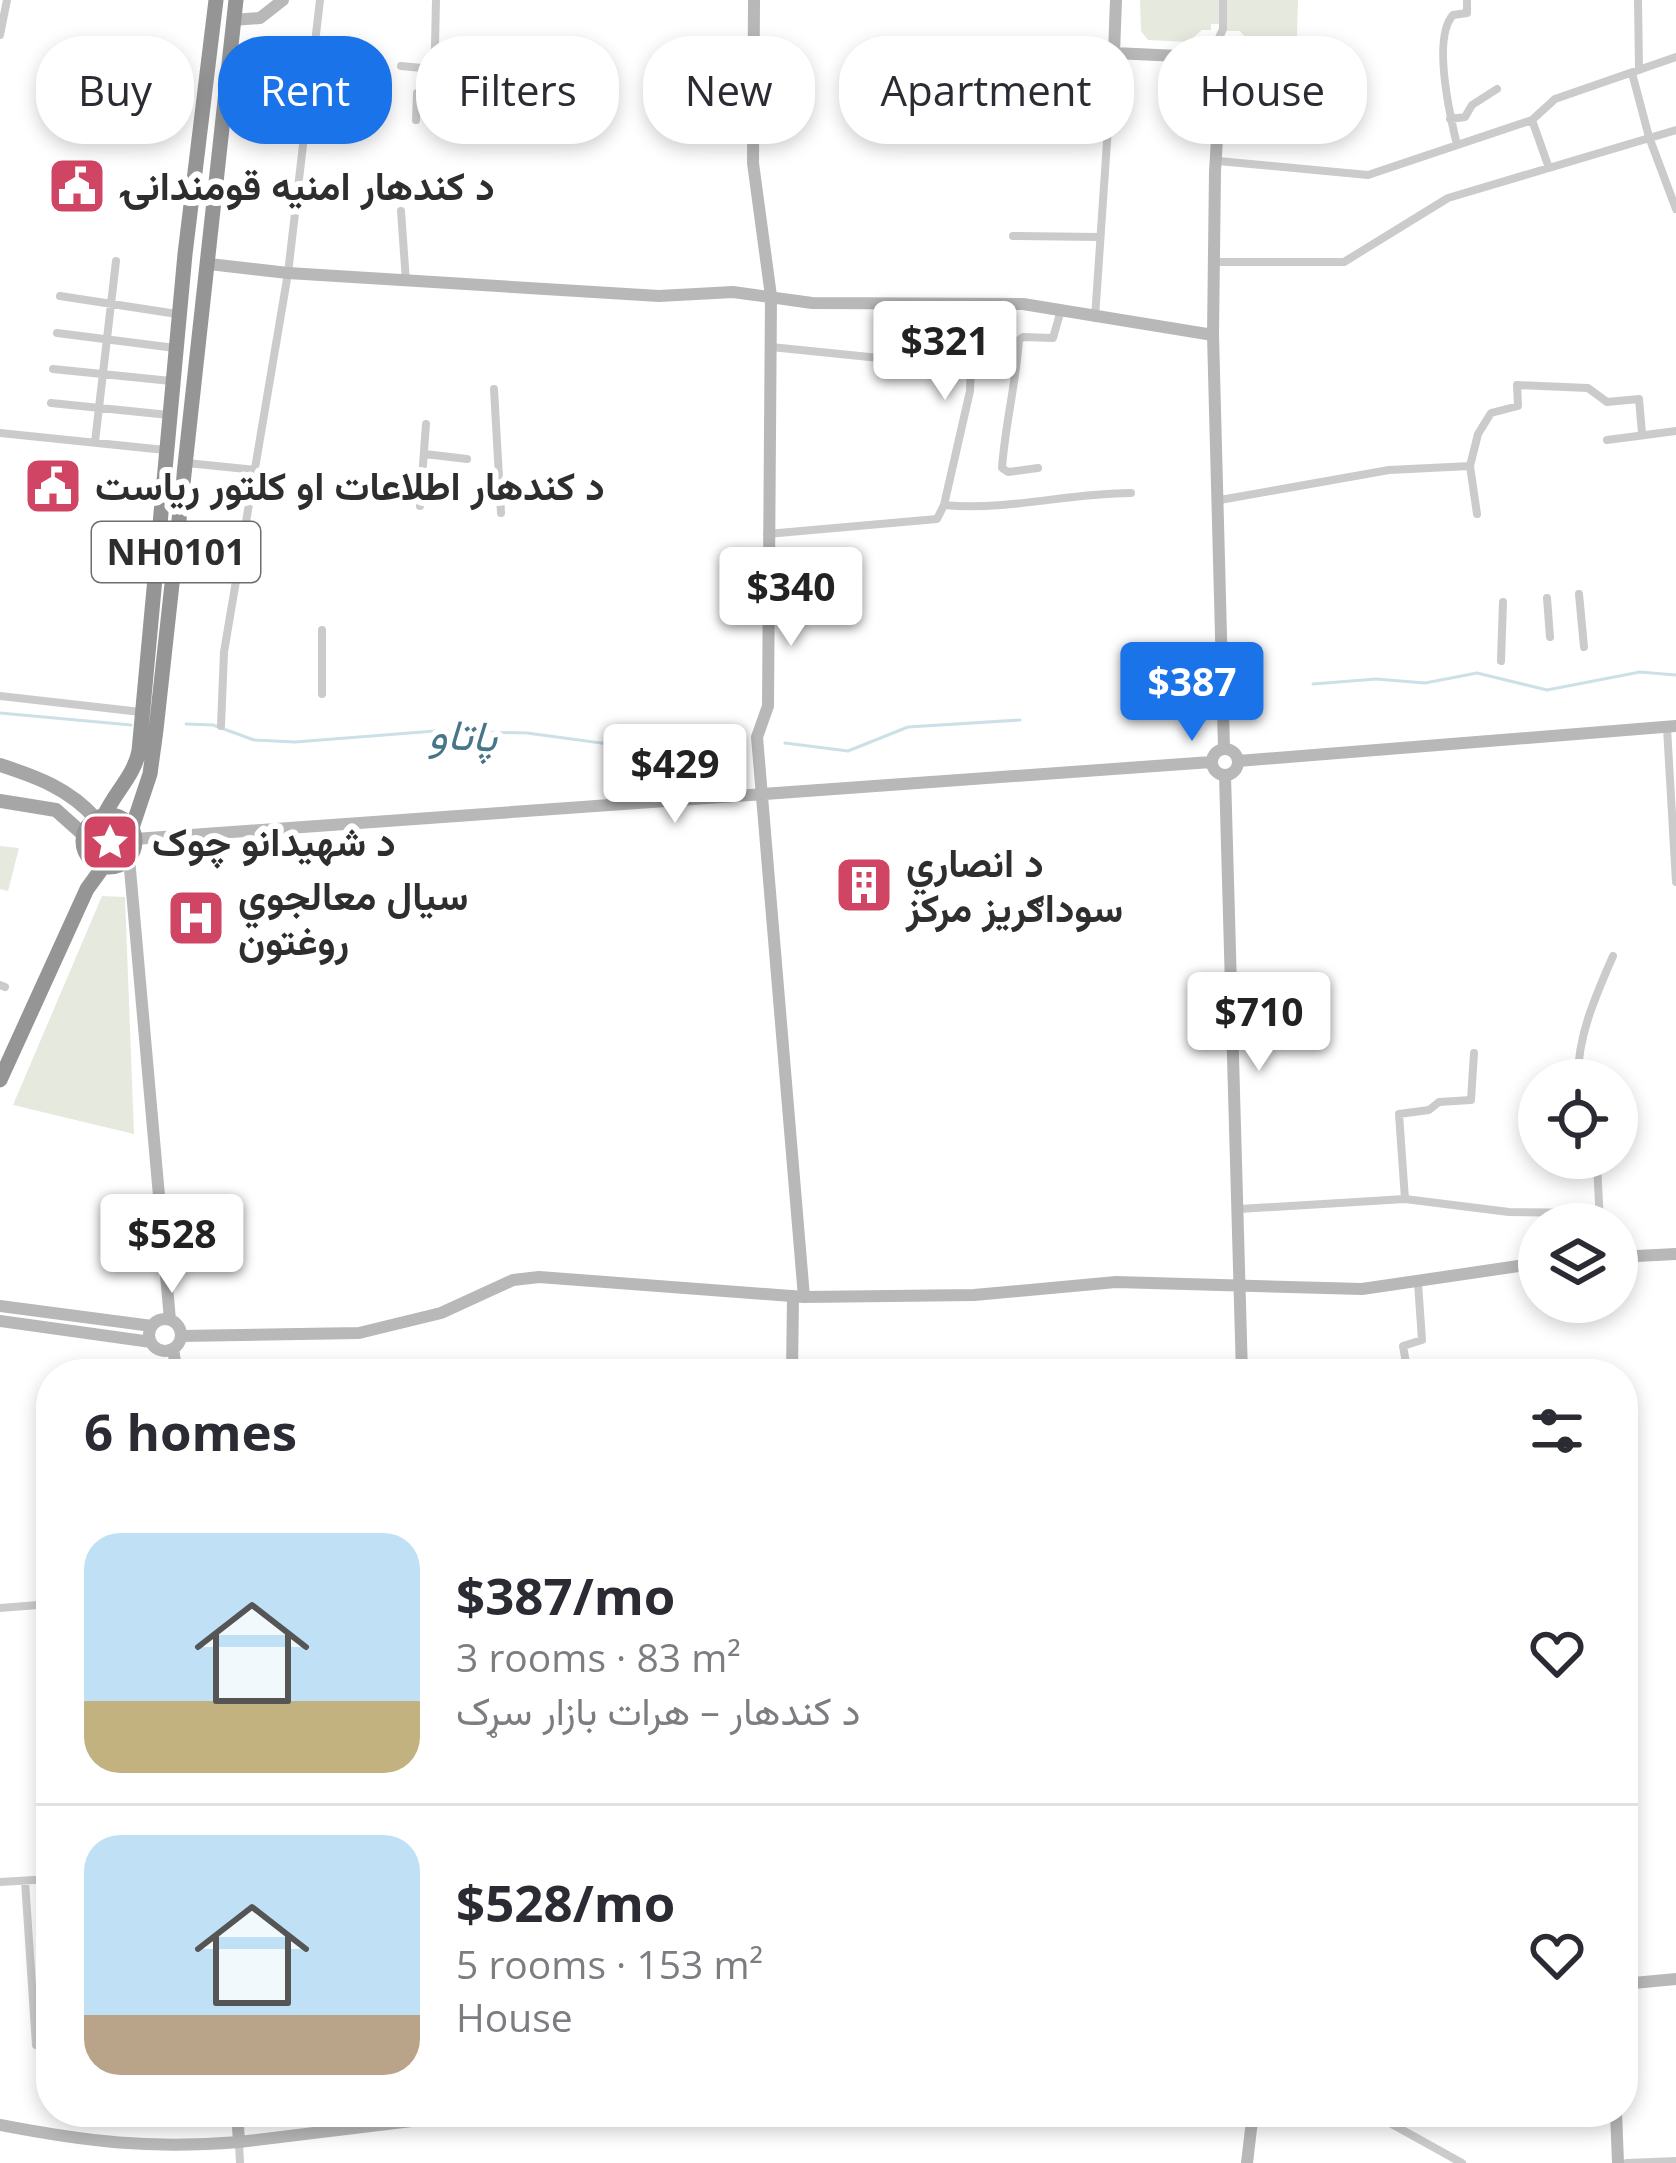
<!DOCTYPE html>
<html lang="en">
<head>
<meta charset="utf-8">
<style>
	body { margin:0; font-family:"Open Sans",Vazirmatn,sans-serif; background:#f2f2f3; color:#2b2b33; height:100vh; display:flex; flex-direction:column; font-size:45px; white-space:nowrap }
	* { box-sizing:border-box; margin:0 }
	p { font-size:39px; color:#7c7c81 }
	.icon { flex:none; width:66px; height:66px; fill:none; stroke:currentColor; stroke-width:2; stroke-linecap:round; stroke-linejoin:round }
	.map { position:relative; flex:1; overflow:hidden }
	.drawer { position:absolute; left:36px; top:1359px; width:1602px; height:768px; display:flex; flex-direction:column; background:#fff; border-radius:48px; box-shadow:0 6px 18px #0003 }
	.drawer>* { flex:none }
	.guide { position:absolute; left:36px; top:36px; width:1605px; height:108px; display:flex; gap:24px }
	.controls { position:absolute; left:1518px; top:1059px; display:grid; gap:24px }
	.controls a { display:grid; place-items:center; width:120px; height:120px; border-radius:50%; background:#fff; box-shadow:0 6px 18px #0003; font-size:60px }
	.price { position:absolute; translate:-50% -102px; padding:0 27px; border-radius:12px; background:#fff; color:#222; font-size:39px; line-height:78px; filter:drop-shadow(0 3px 6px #0008) }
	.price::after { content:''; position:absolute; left:50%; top:72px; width:36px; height:27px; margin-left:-18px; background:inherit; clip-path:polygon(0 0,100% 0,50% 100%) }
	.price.selected { background:#1a73e8; color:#fff }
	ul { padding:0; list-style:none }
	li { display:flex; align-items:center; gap:36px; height:300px; padding:0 48px }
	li+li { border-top:3px solid #e1e1e2 }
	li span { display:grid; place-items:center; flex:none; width:336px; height:240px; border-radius:36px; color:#555 }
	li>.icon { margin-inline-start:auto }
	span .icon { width:144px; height:144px; fill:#fffc; stroke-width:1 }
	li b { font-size:51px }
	h2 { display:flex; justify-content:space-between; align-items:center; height:144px; padding:0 48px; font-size:51px }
	.chip { padding:0 42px; border-radius:48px; background:#fff; box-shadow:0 6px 18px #0003; font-size:42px; line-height:108px }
	.chip.selected { background:#1a73e8; color:#fff }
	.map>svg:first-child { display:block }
	.green { fill:#e6eade }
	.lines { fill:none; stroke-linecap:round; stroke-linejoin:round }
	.stream { stroke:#cce1e7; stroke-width:3 }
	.street { stroke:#cbcbcb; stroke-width:8 }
	.secondary { stroke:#b8b8b8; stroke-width:12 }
	.primary { stroke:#a6a6a6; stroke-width:14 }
	.highway { stroke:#959595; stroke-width:15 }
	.labels { text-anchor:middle; stroke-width:12; stroke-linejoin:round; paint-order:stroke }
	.shield { fill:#fff; stroke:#6d6d6d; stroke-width:3 }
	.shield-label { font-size:36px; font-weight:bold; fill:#2e2e2e }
	.poi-label { font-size:39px; font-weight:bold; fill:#2e2e2e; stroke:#fff; text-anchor:start }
	.water-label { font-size:42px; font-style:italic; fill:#467687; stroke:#fff }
</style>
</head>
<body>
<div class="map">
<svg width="1676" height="2163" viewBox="0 0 1676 2163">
	<rect width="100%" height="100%" fill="#fff"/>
	<path class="green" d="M 1140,0 L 1298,0 L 1297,36 L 1288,44 L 1250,43 L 1240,31 L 1220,31 L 1219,24 L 1211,24 L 1211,30 L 1202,30 L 1188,42 L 1148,40 L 1141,31 Z
		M 0,846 L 19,848 L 8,891 L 0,889 Z
		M 102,896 L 125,897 L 134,1134 L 13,1105 Z"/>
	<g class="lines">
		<path class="stream" d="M 1313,684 L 1376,679 L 1425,683 L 1477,673 L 1547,690 L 1640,672 L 1676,675
			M 0,713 L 131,725
			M 186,724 L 213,725 L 254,740 L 295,742 L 435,731 L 527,733 L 653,750 L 741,743
			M 785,743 L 848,751 L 908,727 L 1020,720"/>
		<path class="street" d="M 1638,0 L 1639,70
			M 0,35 L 7,0
			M 1189,53 L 1198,41 L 1218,40 L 1223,29 L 1223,0
			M 434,58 L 483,68
			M 1222,58 L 1310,59
			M 463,64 L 467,126
			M 401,66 L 433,69
			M 1632,73 L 1649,137 L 1676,209
			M 911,85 L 983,81
			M 1450,119 L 1465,117 L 1472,105 L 1497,89
			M 416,120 L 417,93 L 434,91 L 436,0
			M 1532,120 L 1549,168
			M 1457,145 C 1450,116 1432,38 1453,15 L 1467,13 L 1467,0
			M 1218,161 L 1368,175 L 1532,120 L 1555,99 L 1676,57
			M 401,211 L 406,281
			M 1013,236 L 1099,237
			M 1214,262 L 1344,262 L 1448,198 L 1676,130
			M 60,296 L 177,314
			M 1095,318 L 1113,54
			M 57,333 L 175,348
			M 771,347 L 899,360
			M 53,369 L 171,381
			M 494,389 L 501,513
			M 51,403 L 169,415
			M 0,433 L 165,450
			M 1607,440 L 1676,431
			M 95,442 L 116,261
			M 425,454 L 467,459
			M 187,463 L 256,470
			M 1470,466 L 1477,514
			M 1038,468 L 1008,472 L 1002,468 C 1005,425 1016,383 1019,340 L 1023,337 L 1053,338 L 1061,310
			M 1220,500 L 1389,470 L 1470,466 L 1478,434 L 1491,413 L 1518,406 L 1517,385 L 1588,388 L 1607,402 L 1639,399 L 1642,433
			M 944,505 C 1008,511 1068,493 1131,493
			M 420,506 L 426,424
			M 767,534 L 937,519 L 944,505 L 970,391 L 973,305
			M 1579,594 L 1584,647
			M 1547,598 L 1550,637
			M 1501,661 L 1503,602
			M 322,694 L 322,630
			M 0,696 L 141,712
			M 221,726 L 224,652 L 288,273 L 320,0
			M 1667,728 L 1676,882
			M 0,985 L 5,987
			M 1578,1080 C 1577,1037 1596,995 1613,956
			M 1581,1158 L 1597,1163 L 1600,1224
			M 1405,1199 L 1399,1114 L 1429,1110 L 1439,1102 L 1471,1100 L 1474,1053
			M 1239,1209 L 1405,1199 L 1509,1212 L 1600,1213
			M 1408,1374 L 1403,1346 L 1422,1340 L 1418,1283
			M 0,1608 L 51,1604
			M 25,1881 L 36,2045
			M 0,1882 L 51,1879
			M 1370,2112 L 1462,2163
			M 239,2143 L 240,2163
			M 1627,2163 L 1676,2161"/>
		<path class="secondary" d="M 754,0 L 753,163 L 771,296 L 768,706 L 757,737 L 804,1297
			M 1116,0 L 1114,53 L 1222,58 L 1215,171 L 1213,335 L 1224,748
			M 233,20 L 260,18 L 283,0
			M 209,264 L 288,273 L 659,296 L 733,292 L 812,303 L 1023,304 L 1213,335
			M1212 762a13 13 0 1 1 26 0a13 13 0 1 1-26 0Z
			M 1238,761 L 1676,726
			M 1225,775 L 1242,1374
			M 135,839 L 1211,762
			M 129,858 L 170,1320
			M 1617,1257 L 1676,1254
			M 0,1306 L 152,1326
			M149 1335a16 16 0 1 1 32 0a16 16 0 1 1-32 0Z
			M 0,1321 L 151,1342
			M 181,1336 L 359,1333 L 441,1313 L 513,1280 L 539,1277 L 804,1297 L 974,1295 L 1116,1282 L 1362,1289 L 1539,1263
			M 173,1349 L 177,1374
			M 792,1374 L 793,1296
			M 1623,1984 L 1676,1979
			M 237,2112 L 239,2142 L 486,2112
			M 1616,2112 L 1618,2163
			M 0,2125 C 88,2142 149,2149 239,2142
			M 1247,2163 L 1253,2112"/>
		<path class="primary" d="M 0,765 C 37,777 70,789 96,819
			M 0,801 L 56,810 L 84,835"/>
		<path class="highway" d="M83 841a26 26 0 1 1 52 0a26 26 0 1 1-52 0Z
			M 104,816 C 114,793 134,776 139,751 L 185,254 L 216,0
			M 132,828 L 150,774 L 156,730 L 236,0
			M 0,1080 L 87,889 L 103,867"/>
	</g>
	<defs>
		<g id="civic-square" transform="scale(3)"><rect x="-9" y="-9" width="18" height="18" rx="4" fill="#d04563" stroke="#fff"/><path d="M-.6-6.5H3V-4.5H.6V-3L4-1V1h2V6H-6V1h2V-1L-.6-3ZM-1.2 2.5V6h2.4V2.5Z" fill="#fff"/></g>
		<g id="sight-square" transform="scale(3)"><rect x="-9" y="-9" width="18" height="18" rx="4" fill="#d04563" stroke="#fff"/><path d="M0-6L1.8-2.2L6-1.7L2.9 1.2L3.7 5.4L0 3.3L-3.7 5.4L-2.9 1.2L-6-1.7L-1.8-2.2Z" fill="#fff"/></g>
		<g id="building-square" transform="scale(3)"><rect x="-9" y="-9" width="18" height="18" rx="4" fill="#d04563" stroke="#fff"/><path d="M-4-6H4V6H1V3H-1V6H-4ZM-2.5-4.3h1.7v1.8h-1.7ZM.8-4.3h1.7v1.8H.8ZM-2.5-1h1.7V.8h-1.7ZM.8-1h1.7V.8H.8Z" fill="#fff"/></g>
		<g id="hospital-square" transform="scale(3)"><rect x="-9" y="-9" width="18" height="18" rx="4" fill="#d04563" stroke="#fff"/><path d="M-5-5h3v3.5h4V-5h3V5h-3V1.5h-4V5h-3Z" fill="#fff"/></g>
	</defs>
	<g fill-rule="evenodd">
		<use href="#civic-square" x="77" y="186"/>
		<use href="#civic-square" x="53" y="486"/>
		<use href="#sight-square" x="110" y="842"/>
		<use href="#building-square" x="864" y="885"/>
		<use href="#hospital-square" x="196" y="918"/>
	</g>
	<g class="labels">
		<rect class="shield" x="92" y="522" width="168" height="60" rx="9"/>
		<g class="shield-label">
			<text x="176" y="565">NH0101</text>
		</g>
		<g class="poi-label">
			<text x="119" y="200">د کندهار امنيه قومندانۍ</text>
			<text x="95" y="500">د کندهار اطلاعات او کلتور رياست</text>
			<text x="152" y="856">د شهيدانو چوک</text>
			<text x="906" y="877">د انصاري<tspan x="906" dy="45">سوداګریز مرکز</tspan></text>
			<text x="238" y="910">سيال معالجوي<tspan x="238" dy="45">روغتون</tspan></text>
		</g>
		<g class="water-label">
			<text transform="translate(463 735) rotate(3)" y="15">پاتاو</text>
		</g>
	</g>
</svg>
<div class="controls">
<a><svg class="icon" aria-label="locate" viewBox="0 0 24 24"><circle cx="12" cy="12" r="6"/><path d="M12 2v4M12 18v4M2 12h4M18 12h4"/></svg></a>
<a><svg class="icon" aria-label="layers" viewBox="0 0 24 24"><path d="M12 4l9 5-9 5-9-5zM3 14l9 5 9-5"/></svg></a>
</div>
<b class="price" style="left:945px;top:403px">$321</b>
<b class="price" style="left:791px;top:649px">$340</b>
<b class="price selected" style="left:1192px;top:744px">$387</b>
<b class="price" style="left:675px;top:826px">$429</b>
<b class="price" style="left:1259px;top:1074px">$710</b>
<b class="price" style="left:172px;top:1296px">$528</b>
<div class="guide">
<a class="chip">Buy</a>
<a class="chip selected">Rent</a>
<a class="chip">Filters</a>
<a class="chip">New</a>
<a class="chip">Apartment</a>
<a class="chip">House</a>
</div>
<section class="drawer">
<h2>6 homes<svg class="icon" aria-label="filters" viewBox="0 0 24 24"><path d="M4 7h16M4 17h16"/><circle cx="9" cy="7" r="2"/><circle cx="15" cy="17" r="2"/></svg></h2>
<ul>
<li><span style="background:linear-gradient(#bfe0f5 70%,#c2b280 0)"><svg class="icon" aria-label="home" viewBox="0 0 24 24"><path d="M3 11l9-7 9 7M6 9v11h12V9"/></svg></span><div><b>$387/mo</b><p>3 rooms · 83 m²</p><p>د کندهار – هرات بازار سړک</p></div><svg class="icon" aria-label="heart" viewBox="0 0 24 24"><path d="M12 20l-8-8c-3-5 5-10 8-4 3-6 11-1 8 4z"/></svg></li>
<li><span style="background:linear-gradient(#bfe0f5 75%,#b9a48a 0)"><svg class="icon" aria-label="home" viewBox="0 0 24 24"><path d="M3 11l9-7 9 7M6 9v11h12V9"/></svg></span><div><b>$528/mo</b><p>5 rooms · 153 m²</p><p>House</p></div><svg class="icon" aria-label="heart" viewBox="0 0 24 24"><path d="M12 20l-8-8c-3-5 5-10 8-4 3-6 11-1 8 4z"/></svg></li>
</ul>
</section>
</div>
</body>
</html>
